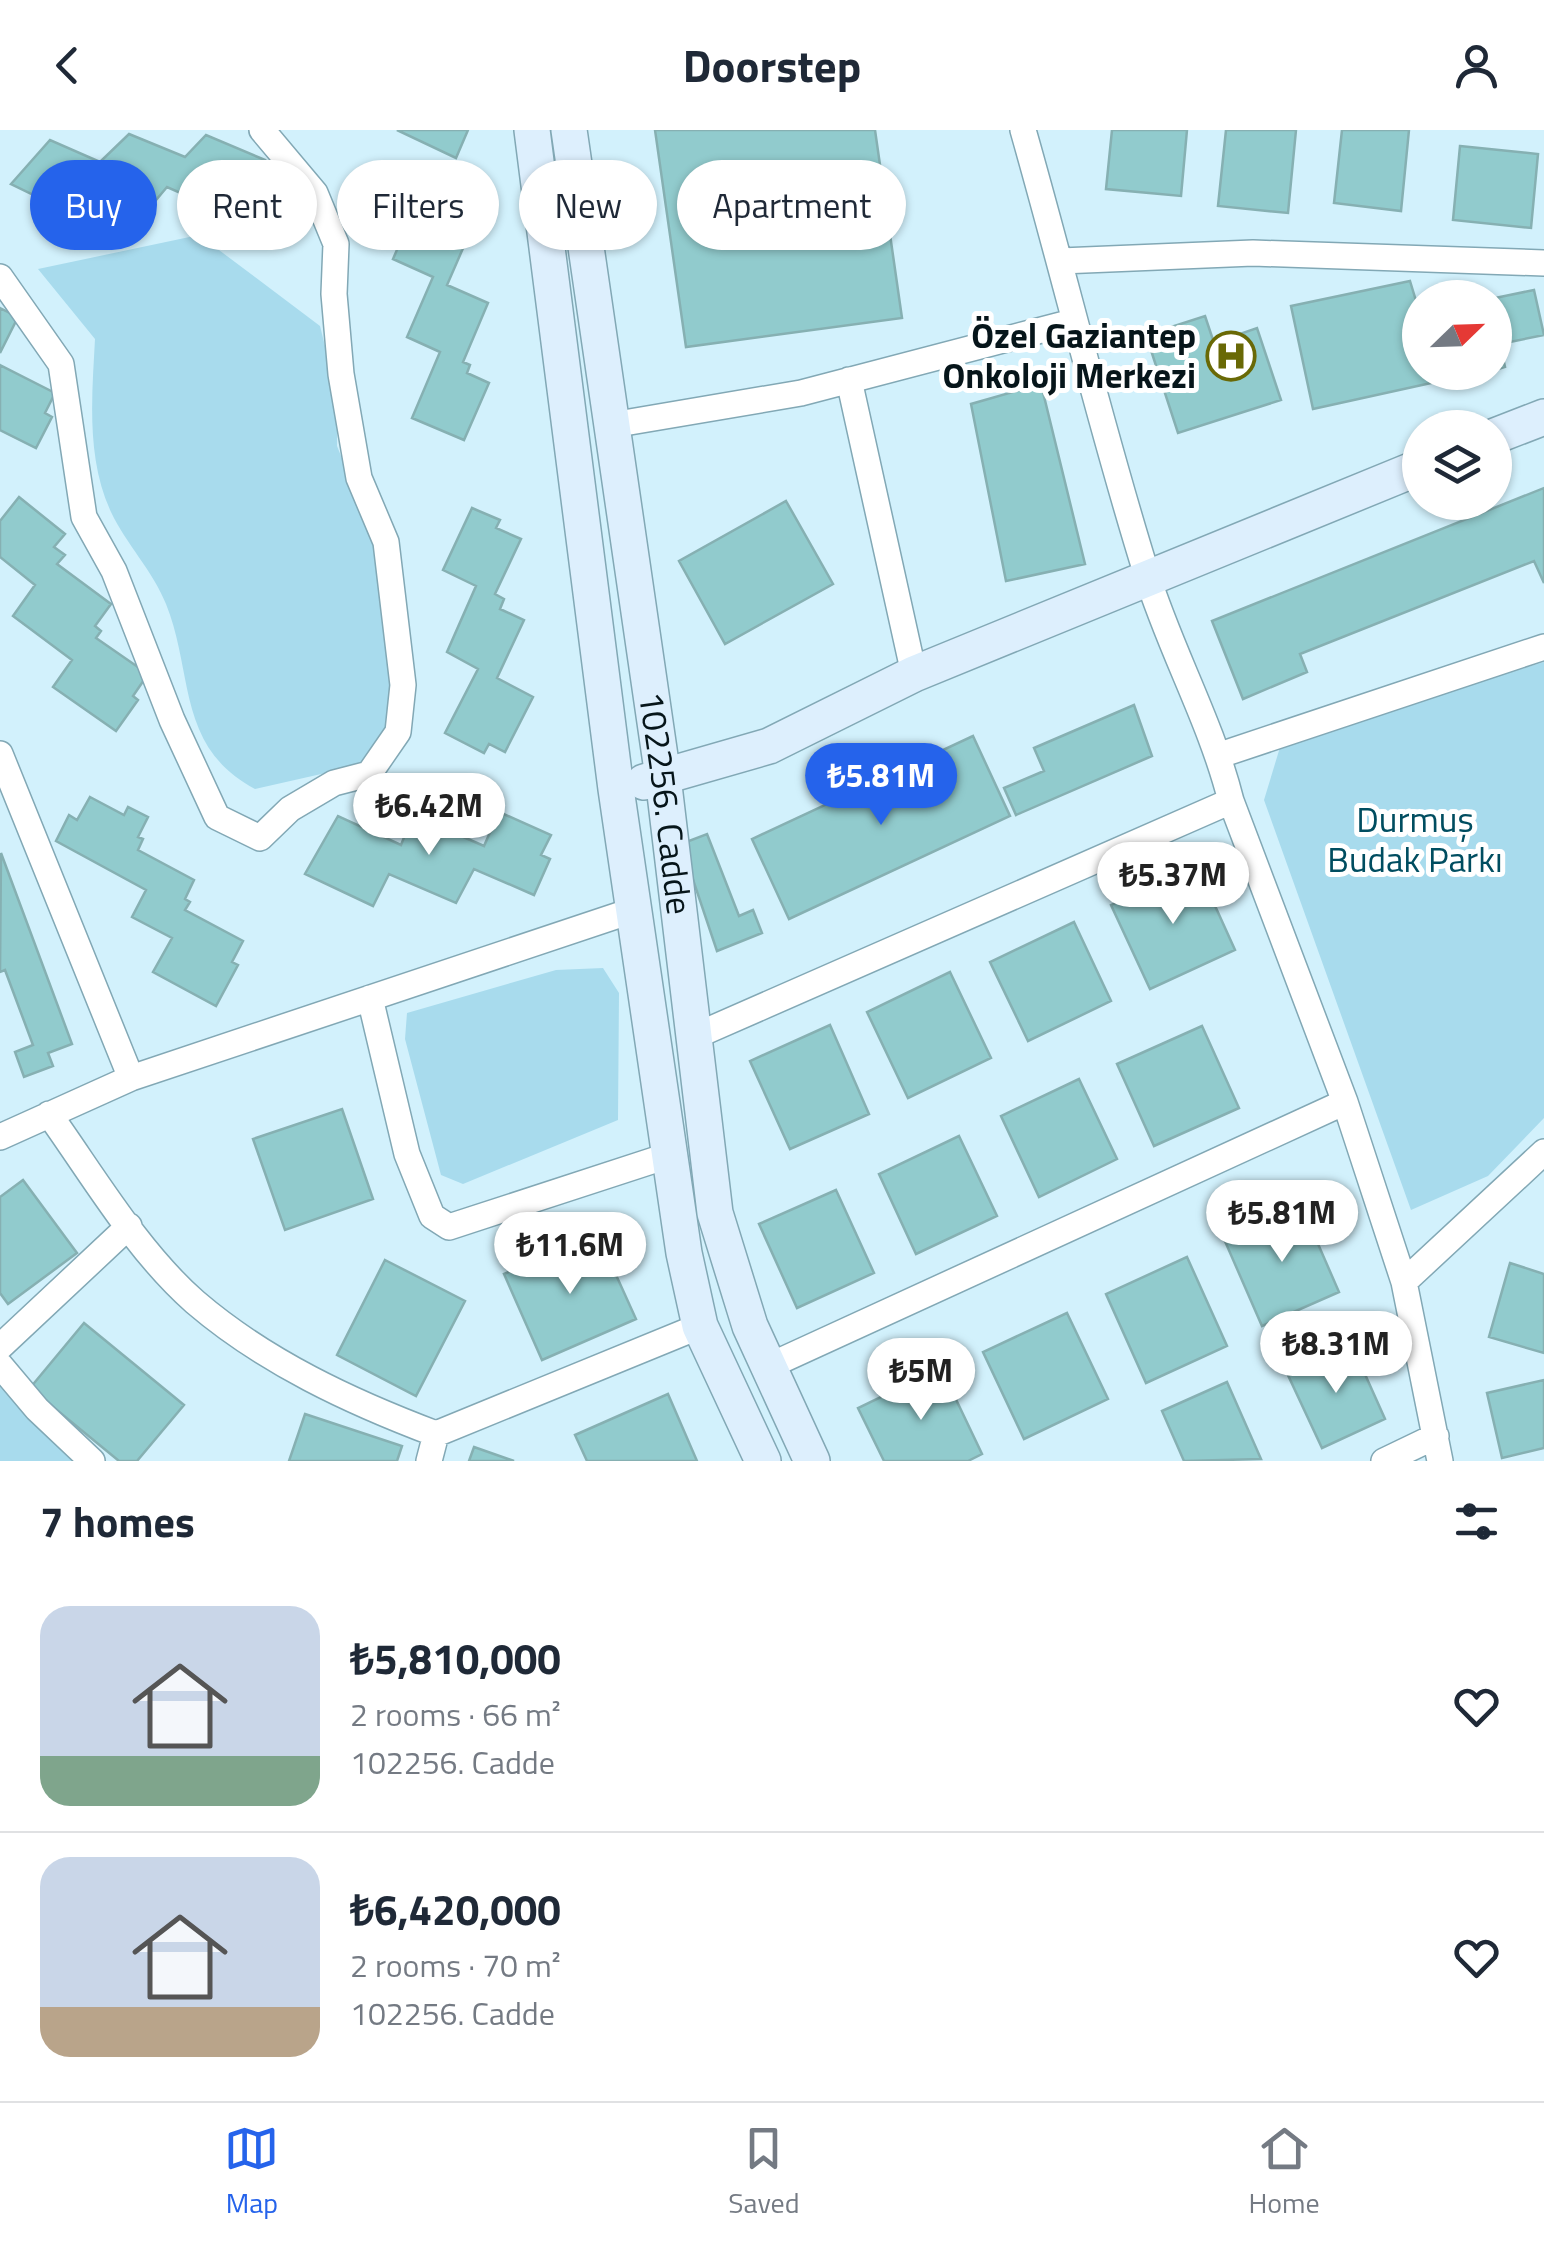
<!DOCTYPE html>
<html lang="en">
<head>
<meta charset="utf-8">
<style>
	body { margin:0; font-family:"Titillium Web",sans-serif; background:#f2f2f3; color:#1f2937; height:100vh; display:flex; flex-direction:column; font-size:38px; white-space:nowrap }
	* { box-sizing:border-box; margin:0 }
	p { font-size:32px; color:#747a83 }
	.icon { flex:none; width:55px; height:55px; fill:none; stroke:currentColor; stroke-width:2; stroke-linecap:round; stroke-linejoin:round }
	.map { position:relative; height:1331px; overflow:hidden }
	.details { display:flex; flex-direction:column; background:#fff; flex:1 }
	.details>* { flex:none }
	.guide { position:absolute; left:30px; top:30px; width:1000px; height:90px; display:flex; gap:20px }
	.needle { width:65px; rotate:67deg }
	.buttons { position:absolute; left:1402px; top:150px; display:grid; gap:20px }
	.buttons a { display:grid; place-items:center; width:110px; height:110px; border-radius:50%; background:#fff; box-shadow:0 2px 8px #0004; font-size:50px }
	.price { position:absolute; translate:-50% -85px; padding:0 22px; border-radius:35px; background:#fff; color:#222; font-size:32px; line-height:65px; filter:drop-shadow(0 2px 5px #0008) }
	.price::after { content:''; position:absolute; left:50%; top:60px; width:30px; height:22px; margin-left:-15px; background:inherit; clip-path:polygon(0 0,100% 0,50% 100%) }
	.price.active { background:#2563eb; color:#fff }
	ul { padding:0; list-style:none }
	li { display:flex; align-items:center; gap:30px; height:250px; padding:0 40px }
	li+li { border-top:2px solid #e0e1e3 }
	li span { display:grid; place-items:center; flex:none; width:280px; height:200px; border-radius:30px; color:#555 }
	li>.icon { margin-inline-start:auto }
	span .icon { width:120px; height:120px; fill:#fffc; stroke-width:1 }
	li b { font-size:42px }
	h2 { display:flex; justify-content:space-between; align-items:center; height:120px; padding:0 40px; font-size:42px }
	.tag { padding:0 35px; border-radius:45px; background:#fff; box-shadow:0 2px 8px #0004; font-size:35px; line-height:90px }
	.tag.active { background:#2563eb; color:#fff }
	header { display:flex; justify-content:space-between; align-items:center; height:130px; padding:0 40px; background:#fff; font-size:45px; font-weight:700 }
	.dock { display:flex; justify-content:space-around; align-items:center; height:140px; border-top:2px solid #e0e1e3; background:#fff; font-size:28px; color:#747a83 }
	.dock a { display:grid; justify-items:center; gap:5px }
	.dock .active { color:#2563eb }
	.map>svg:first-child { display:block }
	.green { fill:#a8dbed }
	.building { fill:#91cbcd; stroke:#86b0b2; stroke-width:2.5 }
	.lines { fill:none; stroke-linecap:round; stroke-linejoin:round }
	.street-casing { stroke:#82a8b5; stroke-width:28 }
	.secondary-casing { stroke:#82a8b5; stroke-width:38 }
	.street { stroke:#fff; stroke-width:25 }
	.secondary { stroke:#ddeffd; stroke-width:35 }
	.labels { text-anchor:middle; stroke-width:10; stroke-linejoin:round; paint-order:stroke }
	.poi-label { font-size:35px; font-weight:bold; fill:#06151a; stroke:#fff; text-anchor:end }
	.street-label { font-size:35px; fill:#06151a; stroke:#fff }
	.park-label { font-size:35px; fill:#004d60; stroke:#fff }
</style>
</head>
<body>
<header><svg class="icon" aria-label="back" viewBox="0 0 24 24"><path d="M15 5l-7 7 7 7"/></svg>Doorstep<svg class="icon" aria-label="person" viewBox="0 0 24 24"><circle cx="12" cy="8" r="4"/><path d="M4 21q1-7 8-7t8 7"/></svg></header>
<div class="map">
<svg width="1544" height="1331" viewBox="0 0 1544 1331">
	<rect width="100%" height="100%" fill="#d2f1fc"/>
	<path class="green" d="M 199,105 L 320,196 L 337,264 L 337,316 L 374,409 L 403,555 L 391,617 L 361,635 L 255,659 C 176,617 194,543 166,474 C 153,441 126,414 111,382 C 86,328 92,266 95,209 L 38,139 Z
		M 1544,532 L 1544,988 L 1488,1046 L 1411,1080 L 1264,670 L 1281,614 Z
		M 603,838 L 619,863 L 618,990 L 463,1054 L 441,1045 L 405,909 L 407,883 L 556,840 Z
		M 0,1235 L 80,1331 L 0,1331 Z"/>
	<path class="building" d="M 397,0 L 468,0 L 456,28 Z
		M 655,0 L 875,0 L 902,188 L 686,217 Z
		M 1112,0 L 1187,0 L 1181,66 L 1106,59 Z
		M 1226,0 L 1296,0 L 1288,83 L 1218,76 Z
		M 1342,0 L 1409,0 L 1401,81 L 1334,73 Z
		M 129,4 L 185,27 L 206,5 L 265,30 L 240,89 L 167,57 L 146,82 L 93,57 L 79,87 L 11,54 L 50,10 L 100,32 Z
		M 1460,16 L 1538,24 L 1531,98 L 1453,90 Z
		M 423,60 L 461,76 L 457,86 L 474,93 L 447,155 L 488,173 L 463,232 L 470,235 L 467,243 L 489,253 L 464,310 L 412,288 L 440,222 L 407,207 L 433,147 L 393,129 Z
		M 1410,151 L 1420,184 L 1420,242 L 1481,242 L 1313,279 L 1291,176 Z
		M 1534,160 L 1544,205 L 1500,214 L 1505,237 L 1495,240 L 1495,168 Z
		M 0,178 L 18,187 L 0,223 Z
		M 1205,186 L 1214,213 L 1257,198 L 1281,270 L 1178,303 L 1146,205 Z
		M 0,235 L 55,263 L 45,283 L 52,287 L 36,318 L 0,300 Z
		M 1041,254 L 1085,434 L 1006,451 L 971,274 Z
		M 1544,358 L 1544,453 L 1534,431 L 1300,524 L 1307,542 L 1243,569 L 1212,491 Z
		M 19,367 L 65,404 L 54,417 L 65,425 L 57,434 L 111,474 L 95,496 L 101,501 L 96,508 L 148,544 L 133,566 L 138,570 L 116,601 L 53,557 L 72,530 L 13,486 L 35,455 L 0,427 L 0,391 Z
		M 786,371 L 833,454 L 725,514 L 679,431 Z
		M 472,378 L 500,390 L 496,398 L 521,409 L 495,464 L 504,469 L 500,479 L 524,490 L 497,548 L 533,567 L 505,622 L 489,614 L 484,623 L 445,603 L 478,539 L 447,522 L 476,456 L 443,440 Z
		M 1134,575 L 1152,626 L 1016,685 L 1004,658 L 1044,641 L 1034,618 Z
		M 973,606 L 1010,686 L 789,789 L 752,709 Z
		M 90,667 L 124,685 L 128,677 L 148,687 L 138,707 L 143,709 L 138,720 L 194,750 L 185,769 L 190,772 L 185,780 L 243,811 L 232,832 L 238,835 L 216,876 L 153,842 L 172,808 L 132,787 L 146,760 L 56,711 L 69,685 L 77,690 Z
		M 499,682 L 551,705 L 541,725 L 550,729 L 534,765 L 474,739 L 456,773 L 389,744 L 373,776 L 305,744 L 338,686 L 401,715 L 413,685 L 484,716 Z
		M 707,704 L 739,786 L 753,780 L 762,803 L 717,821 L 681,714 Z
		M 1,723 L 72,914 L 48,923 L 53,936 L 24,947 L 15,922 L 33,915 L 5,840 L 0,842 Z
		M 1197,736 L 1235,820 L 1150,859 L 1111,775 Z
		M 1074,792 L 1111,871 L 1028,911 L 990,832 Z
		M 950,842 L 991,928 L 908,968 L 867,882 Z
		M 830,895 L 869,984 L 790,1019 L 750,931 Z
		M 1202,896 L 1239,978 L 1154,1016 L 1117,934 Z
		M 1079,949 L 1117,1029 L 1039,1067 L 1001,986 Z
		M 342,979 L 373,1069 L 285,1100 L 253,1009 Z
		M 959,1006 L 997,1086 L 916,1124 L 879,1044 Z
		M 23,1050 L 77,1123 L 8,1174 L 0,1163 L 0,1067 Z
		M 836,1060 L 874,1143 L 797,1178 L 759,1094 Z
		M 1301,1075 L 1339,1162 L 1262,1196 L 1224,1109 Z
		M 597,1103 L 636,1189 L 542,1230 L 504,1144 Z
		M 1187,1127 L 1227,1216 L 1146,1253 L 1106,1164 Z
		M 385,1130 L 465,1171 L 416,1266 L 337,1225 Z
		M 1510,1133 L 1544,1144 L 1544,1223 L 1489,1207 Z
		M 1067,1183 L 1108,1269 L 1024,1309 L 983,1222 Z
		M 84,1193 L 184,1275 L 137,1331 L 119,1331 L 30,1258 Z
		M 1351,1213 L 1385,1289 L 1322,1318 L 1287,1243 Z
		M 941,1238 L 982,1324 L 968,1331 L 884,1331 L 858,1278 Z
		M 1544,1250 L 1544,1318 L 1502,1328 L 1487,1263 Z
		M 1227,1252 L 1261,1329 L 1184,1331 L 1162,1281 Z
		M 668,1264 L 697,1331 L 587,1331 L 575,1305 Z
		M 305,1284 L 402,1316 L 397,1331 L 289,1331 Z
		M 474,1317 L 514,1331 L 469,1331 Z"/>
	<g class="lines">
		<g class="street-casing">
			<path id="street" d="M 1023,0 C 1065,147 1100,295 1146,442 C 1170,520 1211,591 1231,671 L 1345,972 L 1404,1152 L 1440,1331
				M 1061,131 L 1253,123 L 1544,133
				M 0,147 L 61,234 L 84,387 L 114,441 L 172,590 L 217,687 L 260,708 L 290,679 L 334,653 L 369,644 L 398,602 L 403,555 L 386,412 L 359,348 L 341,244 L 334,164 L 336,114 L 315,63 L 262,0
				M 849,250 L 914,544
				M 612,295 L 801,263 L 1072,192
				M 0,624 L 131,948
				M 1220,625 L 1544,517
				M 370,868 L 407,1024 L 432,1086 L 449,1097 L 670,1025
				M 693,907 L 1231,671
				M 49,984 C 94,1047 137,1121 195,1172 C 265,1232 351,1272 436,1304
				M 0,1007 L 131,948 L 637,779
				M 1404,1152 L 1544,1022
				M 0,1217 L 129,1096
				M 0,1235 L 37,1279 L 92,1331
				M 767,1237 L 1345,972
				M 429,1331 L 436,1304 L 700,1196
				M 1384,1331 L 1436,1306"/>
		</g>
		<g class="secondary-casing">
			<g id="secondary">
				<path d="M 532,0 L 616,659 L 684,1123 L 700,1196 L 763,1331"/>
				<path id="s1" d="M 569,0 L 663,647 L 715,1083 L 750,1196 L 812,1331"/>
				<path d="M 1495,306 L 1544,287"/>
				<path d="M 644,652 L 769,616 L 914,544 L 1420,337"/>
			</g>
		</g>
		<use href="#street" class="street"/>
		<use href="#secondary" class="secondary"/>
	</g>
	<defs>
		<g id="hospital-ring" transform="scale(2.5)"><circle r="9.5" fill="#fff" stroke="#696906" stroke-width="1.5"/><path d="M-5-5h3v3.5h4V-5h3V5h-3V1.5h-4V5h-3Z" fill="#696906"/></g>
	</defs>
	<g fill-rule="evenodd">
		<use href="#hospital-ring" x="1231" y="226"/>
	</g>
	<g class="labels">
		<g class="poi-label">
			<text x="1196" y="218">Özel Gaziantep<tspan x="1196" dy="40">Onkoloji Merkezi</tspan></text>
		</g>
		<g class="street-label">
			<text dy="12" stroke="none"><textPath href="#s1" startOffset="680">102256. Cadde</textPath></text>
		</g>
		<g class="park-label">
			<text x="1415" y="702">Durmuş<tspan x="1415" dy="40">Budak Parkı</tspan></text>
		</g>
	</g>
</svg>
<div class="buttons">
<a><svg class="needle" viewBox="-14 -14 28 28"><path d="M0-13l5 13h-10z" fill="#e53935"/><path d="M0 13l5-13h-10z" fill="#747a83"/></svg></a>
<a><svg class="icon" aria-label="layers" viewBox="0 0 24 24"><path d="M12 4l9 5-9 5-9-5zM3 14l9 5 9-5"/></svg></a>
</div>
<b class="price active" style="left:881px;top:698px">₺5.81M</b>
<b class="price" style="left:429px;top:728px">₺6.42M</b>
<b class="price" style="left:1173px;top:797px">₺5.37M</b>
<b class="price" style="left:1282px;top:1135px">₺5.81M</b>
<b class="price" style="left:570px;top:1167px">₺11.6M</b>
<b class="price" style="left:1336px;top:1266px">₺8.31M</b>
<b class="price" style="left:921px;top:1293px">₺5M</b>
<div class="guide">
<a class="tag active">Buy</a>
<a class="tag">Rent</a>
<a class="tag">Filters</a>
<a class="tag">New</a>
<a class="tag">Apartment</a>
</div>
</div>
<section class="details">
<h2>7 homes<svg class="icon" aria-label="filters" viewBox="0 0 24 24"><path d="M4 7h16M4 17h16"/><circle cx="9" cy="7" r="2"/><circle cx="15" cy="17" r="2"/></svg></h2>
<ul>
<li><span style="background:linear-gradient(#c9d6e8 75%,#7fa58c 0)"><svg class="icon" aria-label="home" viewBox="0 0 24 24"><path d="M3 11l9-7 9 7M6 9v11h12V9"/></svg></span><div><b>₺5,810,000</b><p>2 rooms · 66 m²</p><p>102256. Cadde</p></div><svg class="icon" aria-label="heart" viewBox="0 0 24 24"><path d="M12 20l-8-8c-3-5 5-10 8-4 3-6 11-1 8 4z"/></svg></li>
<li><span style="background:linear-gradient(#c9d6e8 75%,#b9a48a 0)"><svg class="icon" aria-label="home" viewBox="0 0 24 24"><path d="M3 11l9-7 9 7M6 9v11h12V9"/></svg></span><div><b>₺6,420,000</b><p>2 rooms · 70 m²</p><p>102256. Cadde</p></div><svg class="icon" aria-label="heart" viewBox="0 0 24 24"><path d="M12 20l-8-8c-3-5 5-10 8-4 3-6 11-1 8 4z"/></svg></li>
</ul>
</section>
<nav class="dock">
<a class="active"><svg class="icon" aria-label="map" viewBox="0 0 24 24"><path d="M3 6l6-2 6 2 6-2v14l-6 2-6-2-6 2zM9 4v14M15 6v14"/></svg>Map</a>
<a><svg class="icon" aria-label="saved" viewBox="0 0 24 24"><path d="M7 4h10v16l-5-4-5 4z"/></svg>Saved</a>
<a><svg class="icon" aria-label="home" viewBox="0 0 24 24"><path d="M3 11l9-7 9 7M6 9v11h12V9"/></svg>Home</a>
</nav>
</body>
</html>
